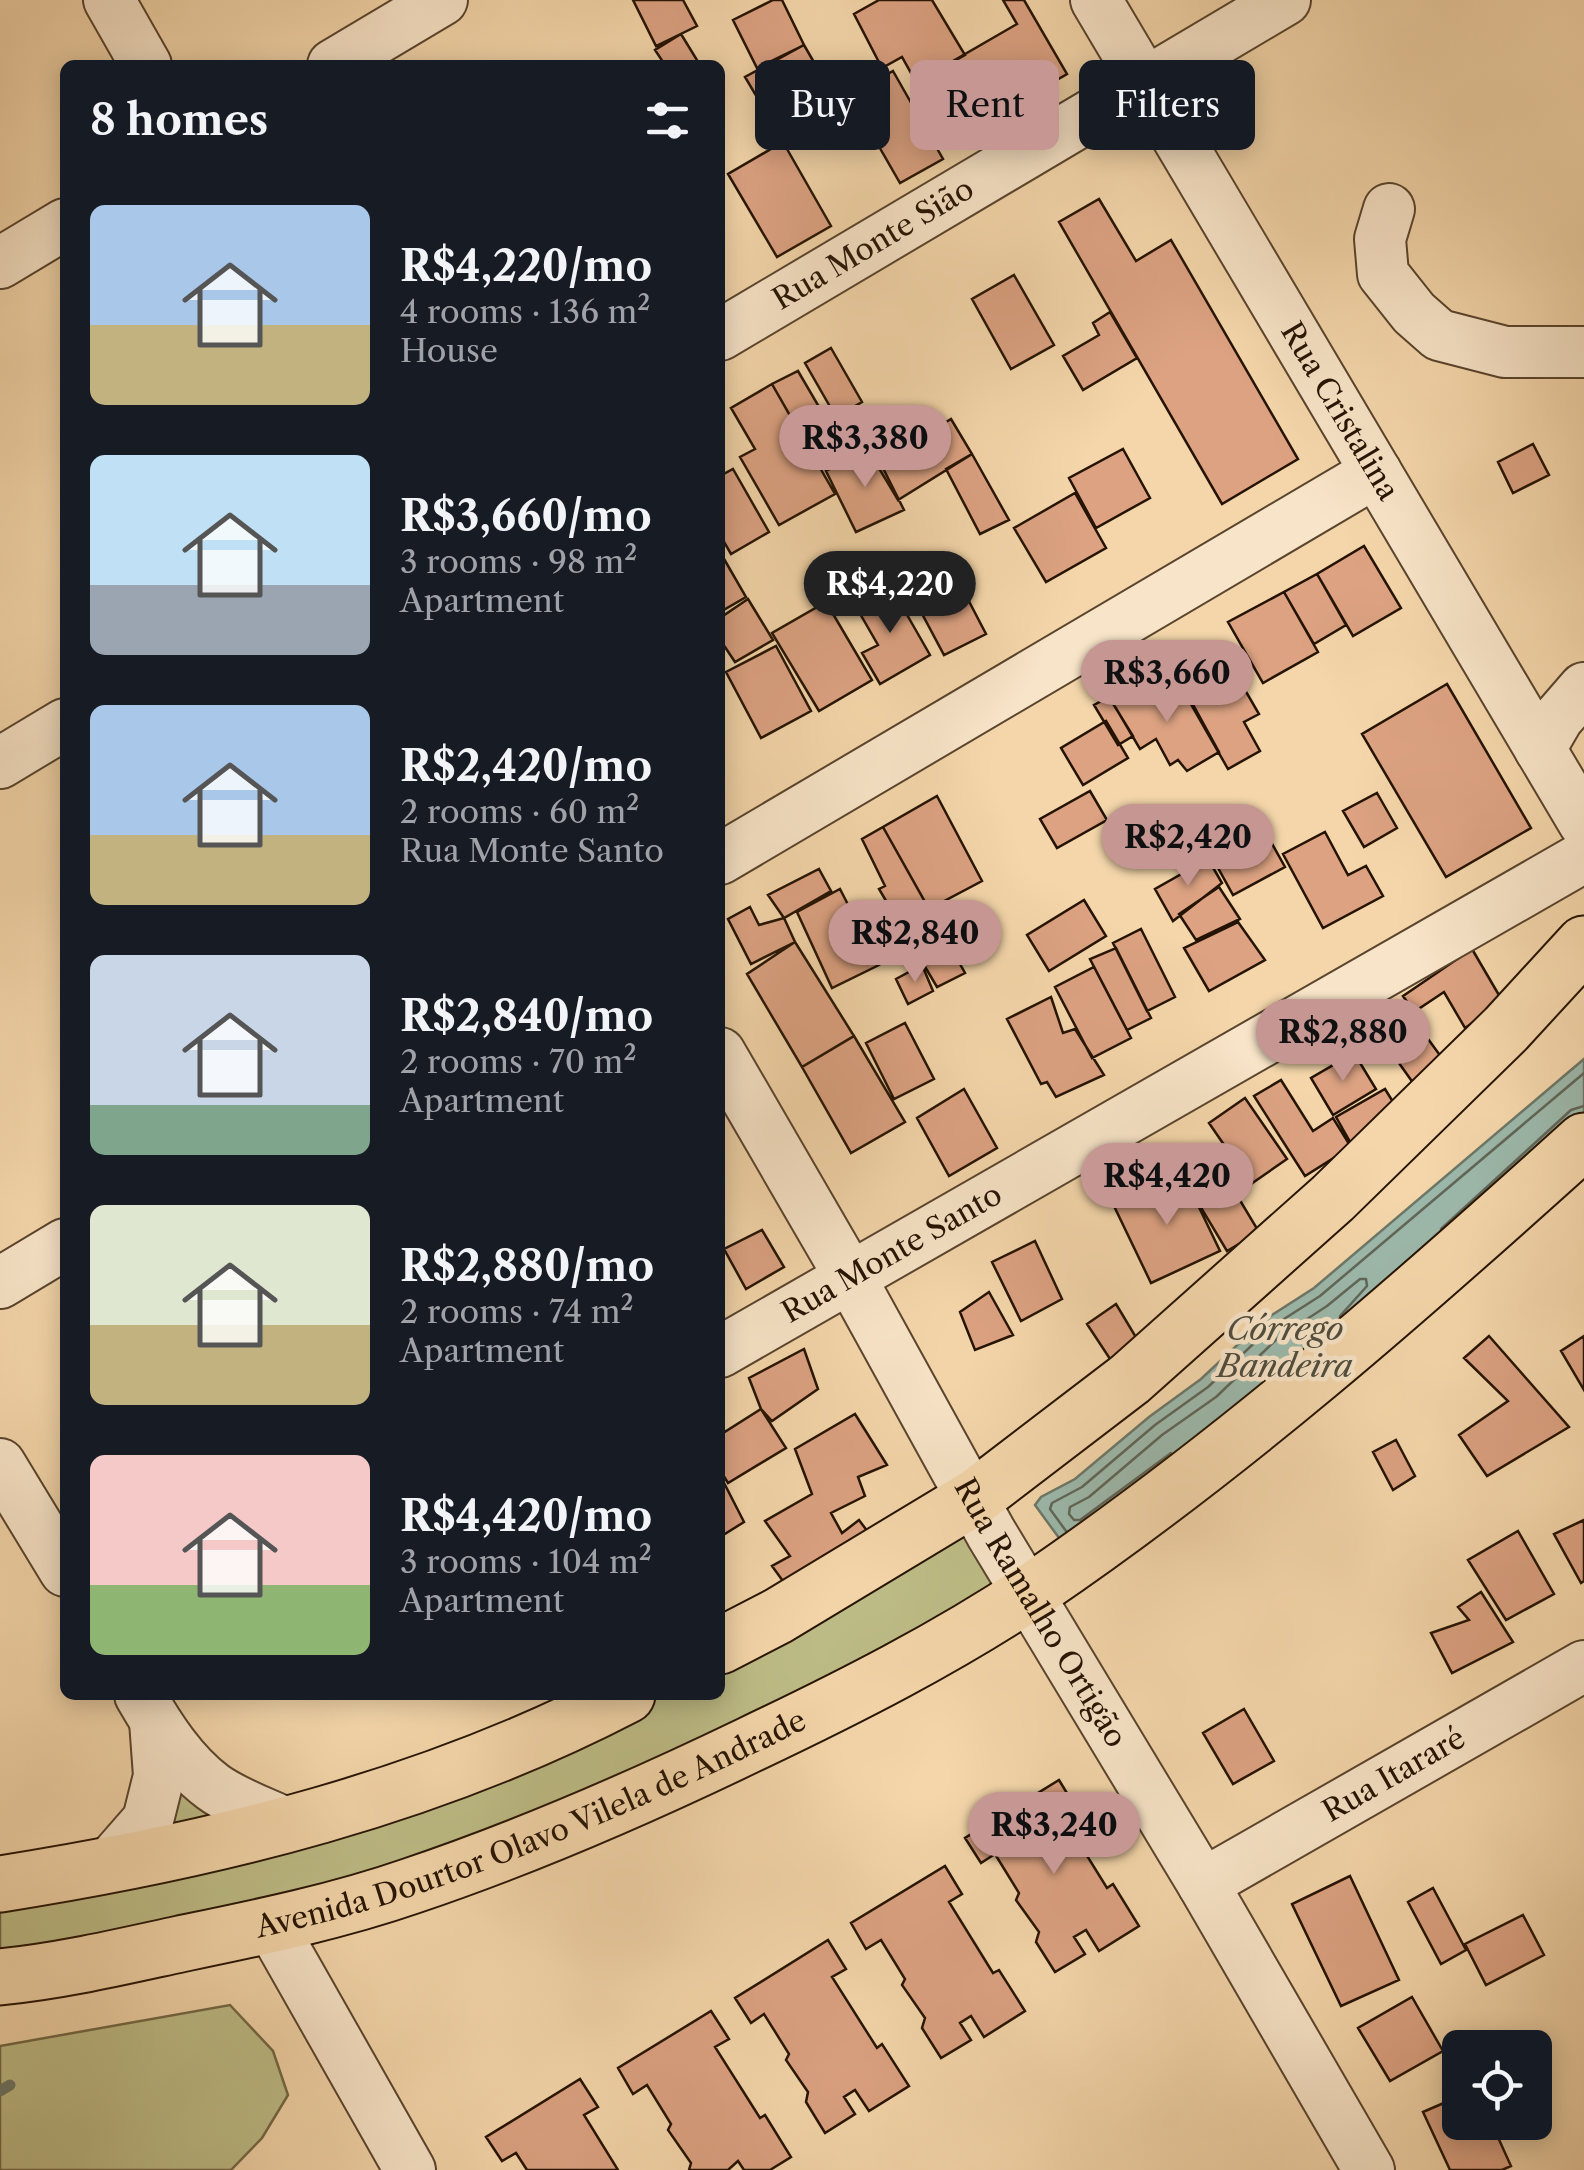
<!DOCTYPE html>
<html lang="en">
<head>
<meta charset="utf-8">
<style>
	body { margin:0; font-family:"Libre Caslon Text",serif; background:#242831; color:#f1f3f6; height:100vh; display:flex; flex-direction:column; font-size:38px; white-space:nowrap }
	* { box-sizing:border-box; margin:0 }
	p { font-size:32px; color:#9ea1a6 }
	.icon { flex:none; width:55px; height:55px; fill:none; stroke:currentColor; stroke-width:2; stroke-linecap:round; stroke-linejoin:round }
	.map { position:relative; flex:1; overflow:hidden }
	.details { position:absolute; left:60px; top:60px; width:665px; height:1640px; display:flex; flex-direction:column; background:#171b24; border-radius:15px; box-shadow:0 5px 25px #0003 }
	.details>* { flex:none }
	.hud { position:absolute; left:755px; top:60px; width:678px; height:90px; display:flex; gap:20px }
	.controls { position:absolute; left:1442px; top:2030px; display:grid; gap:20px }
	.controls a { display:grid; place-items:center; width:110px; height:110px; border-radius:15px; background:#171b24; box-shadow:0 5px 25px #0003; font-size:50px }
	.price { position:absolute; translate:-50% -85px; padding:0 22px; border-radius:35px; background:#c59692; color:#111; font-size:32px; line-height:65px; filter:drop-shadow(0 2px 5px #0008) }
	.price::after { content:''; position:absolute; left:50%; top:60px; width:30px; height:22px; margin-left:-15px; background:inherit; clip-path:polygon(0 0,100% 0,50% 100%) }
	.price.current { background:#222; color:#fff }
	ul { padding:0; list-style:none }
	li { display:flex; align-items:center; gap:30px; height:250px; padding:0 30px }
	li span { display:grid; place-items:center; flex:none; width:280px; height:200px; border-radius:15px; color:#555 }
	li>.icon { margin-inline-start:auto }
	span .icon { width:120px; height:120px; fill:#fffc; stroke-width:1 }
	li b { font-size:42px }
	h2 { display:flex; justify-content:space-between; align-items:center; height:120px; padding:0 30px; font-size:42px }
	.chip { padding:0 35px; border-radius:15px; background:#171b24; box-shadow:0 5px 25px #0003; font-size:35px; line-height:90px }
	.chip.current { background:#c59692; color:#111 }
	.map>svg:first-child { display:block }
	.green { fill:#bebd87; stroke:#726845; stroke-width:2.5 }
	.water { fill:#9cb9ac; stroke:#6c7768; stroke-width:2.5 }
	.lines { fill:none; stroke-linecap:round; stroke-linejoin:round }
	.shore { stroke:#606658; stroke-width:2.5 }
	.stream { stroke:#6c7768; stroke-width:11 }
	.building { fill:#dca282; stroke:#251303; stroke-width:2.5 }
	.minor-casing { stroke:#59442d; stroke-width:54 }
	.major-casing { stroke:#251303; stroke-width:59 }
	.minor { stroke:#f8e4c8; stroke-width:50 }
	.major { stroke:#f4d6aa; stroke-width:55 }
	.labels { text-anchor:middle; stroke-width:9; stroke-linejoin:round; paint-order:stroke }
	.street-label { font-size:30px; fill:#251303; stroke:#f8e4c8 }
	.water-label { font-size:32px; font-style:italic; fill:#4f4d3e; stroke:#f8e4c8 }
</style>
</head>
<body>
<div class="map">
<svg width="1584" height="2170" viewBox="0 0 1584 2170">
	<rect width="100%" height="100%" fill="#f4d6aa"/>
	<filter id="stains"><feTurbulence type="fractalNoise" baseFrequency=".002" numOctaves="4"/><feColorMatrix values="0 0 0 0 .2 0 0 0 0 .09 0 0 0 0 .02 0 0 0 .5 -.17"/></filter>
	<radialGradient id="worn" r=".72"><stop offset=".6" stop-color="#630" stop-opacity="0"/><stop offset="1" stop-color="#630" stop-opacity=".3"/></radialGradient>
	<path class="green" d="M 962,1513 L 1015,1586 L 823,1693 L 403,1871 L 0,1962 L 0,1900 L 107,1879 L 172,1788 L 292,1843 L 598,1729 L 661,1695 L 720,1695 L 720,1664 Z
		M 230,2005 L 273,2051 L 288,2095 L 262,2138 L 231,2170 L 0,2170 L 0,2046 Z"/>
	<path class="water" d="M 1584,1059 L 1584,1113 L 1070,1553 L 1035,1505 L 1041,1497 L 1075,1479 L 1149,1417 L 1201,1379 L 1264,1320 L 1314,1288 Z"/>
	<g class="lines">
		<path class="shore" d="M 1441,1229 L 1571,1110 L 1584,1106
			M 1171,1453 L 1080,1520 L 1074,1520 L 1069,1514 L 1070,1507 L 1089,1497 L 1162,1435 L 1216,1397 L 1278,1338 L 1327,1306 L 1360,1279 L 1366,1279 L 1367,1286 L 1340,1316
			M 1066,1531 L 1050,1509 L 1052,1503 L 1082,1487 L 1155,1425 L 1208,1387 L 1270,1328 L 1320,1296 L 1584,1073"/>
		<path class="stream" d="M 0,2091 L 10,2085"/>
	</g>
	<path class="building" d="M 633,0 L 683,0 L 697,26 L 656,46 Z
		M 773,0 L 782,0 L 804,45 L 757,68 L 733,20 Z
		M 879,0 L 932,0 L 965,55 L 936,71 L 946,89 L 926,100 L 902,57 L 882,68 L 854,14 Z
		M 1003,0 L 1024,0 L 1067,74 L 990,119 L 981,104 L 967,113 L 941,68 L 1017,24 Z
		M 681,34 L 700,65 L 665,65 L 655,50 Z
		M 804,45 L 837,102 L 780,136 L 745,77 Z
		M 893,71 L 943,159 L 900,183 L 850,96 Z
		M 783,142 L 831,226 L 777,257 L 728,174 Z
		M 1099,199 L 1136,261 L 1171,240 L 1298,459 L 1222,504 L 1059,222 Z
		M 1014,275 L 1054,345 L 1011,369 L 972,299 Z
		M 1110,312 L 1137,358 L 1083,390 L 1063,356 L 1099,335 L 1093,323 Z
		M 831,348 L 862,402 L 836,417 L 805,363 Z
		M 798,371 L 839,441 L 813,456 L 772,384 Z
		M 772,384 L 835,494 L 779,525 L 740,457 L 755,449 L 731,408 Z
		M 951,419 L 972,454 L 898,500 L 877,465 Z
		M 1533,444 L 1549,475 L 1513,493 L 1498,462 Z
		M 873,448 L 904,510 L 856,532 L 826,471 Z
		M 1123,449 L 1150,498 L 1096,528 L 1069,478 Z
		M 972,454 L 1009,520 L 980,534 L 946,469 Z
		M 733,469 L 769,532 L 731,554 L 720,535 L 720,476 Z
		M 1075,493 L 1106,548 L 1046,582 L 1014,528 Z
		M 1364,546 L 1401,608 L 1353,636 L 1317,574 Z
		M 720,552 L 746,597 L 720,612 Z
		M 1317,574 L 1346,625 L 1314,644 L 1284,592 Z
		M 890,585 L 930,655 L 880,684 L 862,653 L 878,645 L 855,605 Z
		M 961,586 L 986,634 L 944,655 L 919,608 Z
		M 1284,592 L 1318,652 L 1263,683 L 1228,622 Z
		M 748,599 L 773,640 L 735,662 L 725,647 L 720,650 L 720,618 Z
		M 826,602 L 872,680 L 819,711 L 772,633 Z
		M 1201,645 L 1210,659 L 1223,652 L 1259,714 L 1244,722 L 1260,751 L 1228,769 L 1168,664 Z
		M 776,646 L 811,711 L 761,738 L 726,672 Z
		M 1138,680 L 1148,697 L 1162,692 L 1167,700 L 1185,690 L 1219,752 L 1187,771 L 1178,760 L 1170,765 L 1156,739 L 1140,749 L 1114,705 L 1129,695 L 1124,687 Z
		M 1447,684 L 1531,828 L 1446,877 L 1362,734 Z
		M 1109,697 L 1133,736 L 1118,745 L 1094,705 Z
		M 1106,721 L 1128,758 L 1083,785 L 1061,748 Z
		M 1090,791 L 1107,820 L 1057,848 L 1040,819 Z
		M 1377,793 L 1397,828 L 1364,847 L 1343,811 Z
		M 937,796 L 982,881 L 929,909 L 883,827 Z
		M 1252,808 L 1285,867 L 1233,895 L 1200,835 Z
		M 883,827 L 965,973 L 937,987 L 879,889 L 885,886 L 862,839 Z
		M 1325,832 L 1348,875 L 1366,866 L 1383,896 L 1323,928 L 1283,854 Z
		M 1208,859 L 1222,883 L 1173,921 L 1155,889 Z
		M 819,869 L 831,891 L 784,918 L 768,895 Z
		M 1219,887 L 1240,919 L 1196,940 L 1179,914 Z
		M 840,889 L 879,965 L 832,988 L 797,912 Z
		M 1084,900 L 1106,936 L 1049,971 L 1027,935 Z
		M 750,907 L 759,925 L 784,918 L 795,942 L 751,964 L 728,919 Z
		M 1238,922 L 1265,960 L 1209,991 L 1184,948 Z
		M 1141,929 L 1175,997 L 1147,1011 L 1113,943 Z
		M 795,942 L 854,1036 L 802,1067 L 747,974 Z
		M 1116,948 L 1151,1018 L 1127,1030 L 1090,959 Z
		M 1472,949 L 1503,1002 L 1465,1028 L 1444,992 L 1414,1012 L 1403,996 Z
		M 922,965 L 933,991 L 908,1004 L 896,979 Z
		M 1094,967 L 1131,1038 L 1092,1058 L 1055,987 Z
		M 1051,997 L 1063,1033 L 1075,1029 L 1104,1075 L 1056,1097 L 1047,1082 L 1041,1084 L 1007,1019 Z
		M 1415,1021 L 1447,1065 L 1416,1087 L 1384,1042 Z
		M 905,1023 L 934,1079 L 894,1099 L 866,1043 Z
		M 854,1036 L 905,1122 L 851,1153 L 802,1067 Z
		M 1354,1053 L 1376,1089 L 1333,1115 L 1311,1078 Z
		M 1281,1080 L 1313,1131 L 1333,1118 L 1351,1147 L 1305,1176 L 1254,1096 Z
		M 964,1089 L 997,1148 L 949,1176 L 917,1118 Z
		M 1385,1089 L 1403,1118 L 1353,1147 L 1336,1117 Z
		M 1245,1098 L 1287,1159 L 1251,1184 L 1209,1123 Z
		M 1183,1174 L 1220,1251 L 1151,1283 L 1114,1206 Z
		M 1232,1187 L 1259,1232 L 1227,1251 L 1200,1206 Z
		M 762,1230 L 784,1267 L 746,1289 L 724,1249 Z
		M 1035,1241 L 1062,1299 L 1021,1321 L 992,1262 Z
		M 989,1292 L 1013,1335 L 975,1350 L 960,1312 Z
		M 1116,1304 L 1140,1344 L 1114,1365 L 1087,1324 Z
		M 1489,1336 L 1569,1427 L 1487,1476 L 1459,1435 L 1508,1401 L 1464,1358 Z
		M 1584,1336 L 1584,1390 L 1561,1351 Z
		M 804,1349 L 818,1389 L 772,1421 L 761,1409 L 749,1378 Z
		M 761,1409 L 786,1448 L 728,1483 L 720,1470 L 720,1435 Z
		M 855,1414 L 887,1465 L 858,1477 L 865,1496 L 831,1513 L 842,1533 L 859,1520 L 874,1540 L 788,1588 L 772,1566 L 790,1556 L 765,1521 L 812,1494 L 795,1449 Z
		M 1396,1440 L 1415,1476 L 1393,1490 L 1373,1452 Z
		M 720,1475 L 744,1522 L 720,1537 Z
		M 1584,1520 L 1584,1581 L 1581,1583 L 1554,1534 Z
		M 1518,1531 L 1554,1594 L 1506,1620 L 1468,1560 Z
		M 1481,1592 L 1513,1642 L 1452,1673 L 1431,1633 L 1469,1620 L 1458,1607 Z
		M 1244,1709 L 1274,1761 L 1233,1784 L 1203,1733 Z
		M 1059,1780 L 1076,1808 L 1063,1817 L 1107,1888 L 1113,1884 L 1139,1926 L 1099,1951 L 1086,1930 L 1074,1937 L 1085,1954 L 1055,1972 L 1036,1942 L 1039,1932 L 1016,1900 L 1019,1893 L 995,1854 L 981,1863 L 965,1838 Z
		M 945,1866 L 962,1894 L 949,1902 L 993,1973 L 999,1970 L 1025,2011 L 984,2037 L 971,2016 L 960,2023 L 971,2040 L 941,2058 L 922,2028 L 925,2018 L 902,1985 L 905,1979 L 881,1940 L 866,1949 L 851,1923 Z
		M 1350,1876 L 1399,1980 L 1341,2006 L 1292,1904 Z
		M 1433,1888 L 1466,1950 L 1441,1964 L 1408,1902 Z
		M 1523,1915 L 1544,1955 L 1486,1985 L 1465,1944 Z
		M 828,1940 L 846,1969 L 832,1977 L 877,2048 L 882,2044 L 909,2086 L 869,2111 L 855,2090 L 844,2097 L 855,2114 L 825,2133 L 806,2102 L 808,2092 L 786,2060 L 789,2054 L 764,2014 L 751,2023 L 735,1998 Z
		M 1412,1997 L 1443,2051 L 1390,2081 L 1358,2028 Z
		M 711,2011 L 729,2039 L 715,2047 L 760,2118 L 765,2115 L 791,2157 L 770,2170 L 744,2170 L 738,2161 L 728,2170 L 689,2170 L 691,2163 L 668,2130 L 671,2124 L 647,2085 L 633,2094 L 618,2068 Z
		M 580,2079 L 598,2107 L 584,2115 L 618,2170 L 527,2170 L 516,2153 L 502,2161 L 486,2137 Z
		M 1460,2096 L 1460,2122 L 1491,2122 L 1511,2166 L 1502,2170 L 1450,2170 L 1423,2112 Z"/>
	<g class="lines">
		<g class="minor-casing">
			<g id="minor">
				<path d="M 109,0 L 146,65"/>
				<path id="s1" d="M 1096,0 L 1584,823"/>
				<path d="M 333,65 L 442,0"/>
				<path d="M 1389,209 L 1380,239 L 1383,274 L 1414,313 L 1439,335 L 1505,352 L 1584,352"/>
				<path d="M 0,263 L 65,224"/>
				<path id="s2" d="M 720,335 L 1285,0"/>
				<path d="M 1540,749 L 1558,718 L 1584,688"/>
				<path d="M 0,763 L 65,724"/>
				<path d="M 720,859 L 1376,472"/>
				<path id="s3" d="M 720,1053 L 850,1277 L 991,1533 L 1203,1884 L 1369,2170"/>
				<path d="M 0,1283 L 65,1244"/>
				<path id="s4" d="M 720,1352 L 1584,857"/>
				<path d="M 0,1464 L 65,1571"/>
				<path d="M 140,1695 C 159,1728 182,1764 213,1787 C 235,1803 265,1813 290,1825"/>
				<path d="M 107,1867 L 148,1820 L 159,1776 L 155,1721"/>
				<path id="s5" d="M 1203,1884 L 1584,1666"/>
				<path d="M 271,1925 L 410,2170"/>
			</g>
		</g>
		<g class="major-casing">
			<g id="major">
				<path d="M 720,1646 L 778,1616 L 977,1496 L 1130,1379 L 1333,1198 L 1506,1029 L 1584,944"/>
				<path d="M 0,1884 C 217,1850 431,1797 627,1695"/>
				<path id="s6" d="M 0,1977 C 61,1971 120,1957 180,1944 C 257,1928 336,1912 411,1886 C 527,1847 639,1798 749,1745 C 848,1698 947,1648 1038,1587 C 1233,1454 1409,1299 1584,1141"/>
			</g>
		</g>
		<use href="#minor" class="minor"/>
		<use href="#major" class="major"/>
	</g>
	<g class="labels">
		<g class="street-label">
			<text dy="10" stroke="none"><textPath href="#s2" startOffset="178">Rua Monte Sião</textPath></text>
			<text dy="10" stroke="none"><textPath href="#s1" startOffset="478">Rua Cristalina</textPath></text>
			<text dy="10" stroke="none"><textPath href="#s4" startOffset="198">Rua Monte Santo</textPath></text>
			<text dy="10" stroke="none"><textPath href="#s3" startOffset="645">Rua Ramalho Ortigão</textPath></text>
			<text dy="10" stroke="none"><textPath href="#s5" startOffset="220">Rua Itararé</textPath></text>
			<text dy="10" stroke="none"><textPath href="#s6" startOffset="555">Avenida Dourtor Olavo Vilela de Andrade</textPath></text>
		</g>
		<g class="water-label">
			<text x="1285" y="1340">Córrego<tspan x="1285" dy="37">Bandeira</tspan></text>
		</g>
	</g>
	<rect width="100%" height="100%" filter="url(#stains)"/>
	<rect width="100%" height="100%" fill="url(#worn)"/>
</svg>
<div class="controls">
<a><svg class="icon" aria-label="locate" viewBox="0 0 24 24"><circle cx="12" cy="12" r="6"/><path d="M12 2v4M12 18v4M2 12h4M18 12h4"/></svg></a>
</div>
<b class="price" style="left:865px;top:490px">R$3,380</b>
<b class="price current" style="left:890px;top:636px">R$4,220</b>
<b class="price" style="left:1167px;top:725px">R$3,660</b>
<b class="price" style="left:1188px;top:889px">R$2,420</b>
<b class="price" style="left:915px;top:985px">R$2,840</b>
<b class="price" style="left:1343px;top:1084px">R$2,880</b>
<b class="price" style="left:1167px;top:1228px">R$4,420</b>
<b class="price" style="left:1054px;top:1877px">R$3,240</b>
<div class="hud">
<a class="chip">Buy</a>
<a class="chip current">Rent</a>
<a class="chip">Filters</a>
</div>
<section class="details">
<h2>8 homes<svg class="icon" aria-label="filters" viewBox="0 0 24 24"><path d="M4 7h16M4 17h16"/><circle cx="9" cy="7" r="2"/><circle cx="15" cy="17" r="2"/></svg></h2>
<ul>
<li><span style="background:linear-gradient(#a9c7e8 60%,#c2b280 0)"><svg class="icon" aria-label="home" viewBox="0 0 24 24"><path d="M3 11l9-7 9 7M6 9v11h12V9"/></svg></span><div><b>R$4,220/mo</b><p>4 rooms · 136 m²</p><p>House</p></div></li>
<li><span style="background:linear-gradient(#bfe0f5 65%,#9aa5b1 0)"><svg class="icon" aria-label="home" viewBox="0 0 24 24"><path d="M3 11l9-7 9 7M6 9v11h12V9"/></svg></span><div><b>R$3,660/mo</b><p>3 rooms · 98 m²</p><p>Apartment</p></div></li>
<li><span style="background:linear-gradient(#a9c7e8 65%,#c2b280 0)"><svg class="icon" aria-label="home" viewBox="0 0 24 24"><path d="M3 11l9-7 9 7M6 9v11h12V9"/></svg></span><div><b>R$2,420/mo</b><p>2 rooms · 60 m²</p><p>Rua Monte Santo</p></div></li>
<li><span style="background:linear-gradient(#c9d6e8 75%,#7fa58c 0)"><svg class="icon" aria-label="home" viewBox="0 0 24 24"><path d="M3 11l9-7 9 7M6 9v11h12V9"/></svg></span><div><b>R$2,840/mo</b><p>2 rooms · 70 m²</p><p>Apartment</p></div></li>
<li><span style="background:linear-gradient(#dfe7d0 60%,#c2b280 0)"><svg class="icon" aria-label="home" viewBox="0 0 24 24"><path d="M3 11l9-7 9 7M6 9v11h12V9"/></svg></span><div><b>R$2,880/mo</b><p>2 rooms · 74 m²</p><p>Apartment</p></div></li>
<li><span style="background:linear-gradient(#f6c9c9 65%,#8fb573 0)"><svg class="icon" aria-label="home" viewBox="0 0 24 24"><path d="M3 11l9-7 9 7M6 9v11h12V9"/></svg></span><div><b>R$4,420/mo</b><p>3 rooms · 104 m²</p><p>Apartment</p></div></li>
</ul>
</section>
</div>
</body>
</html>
